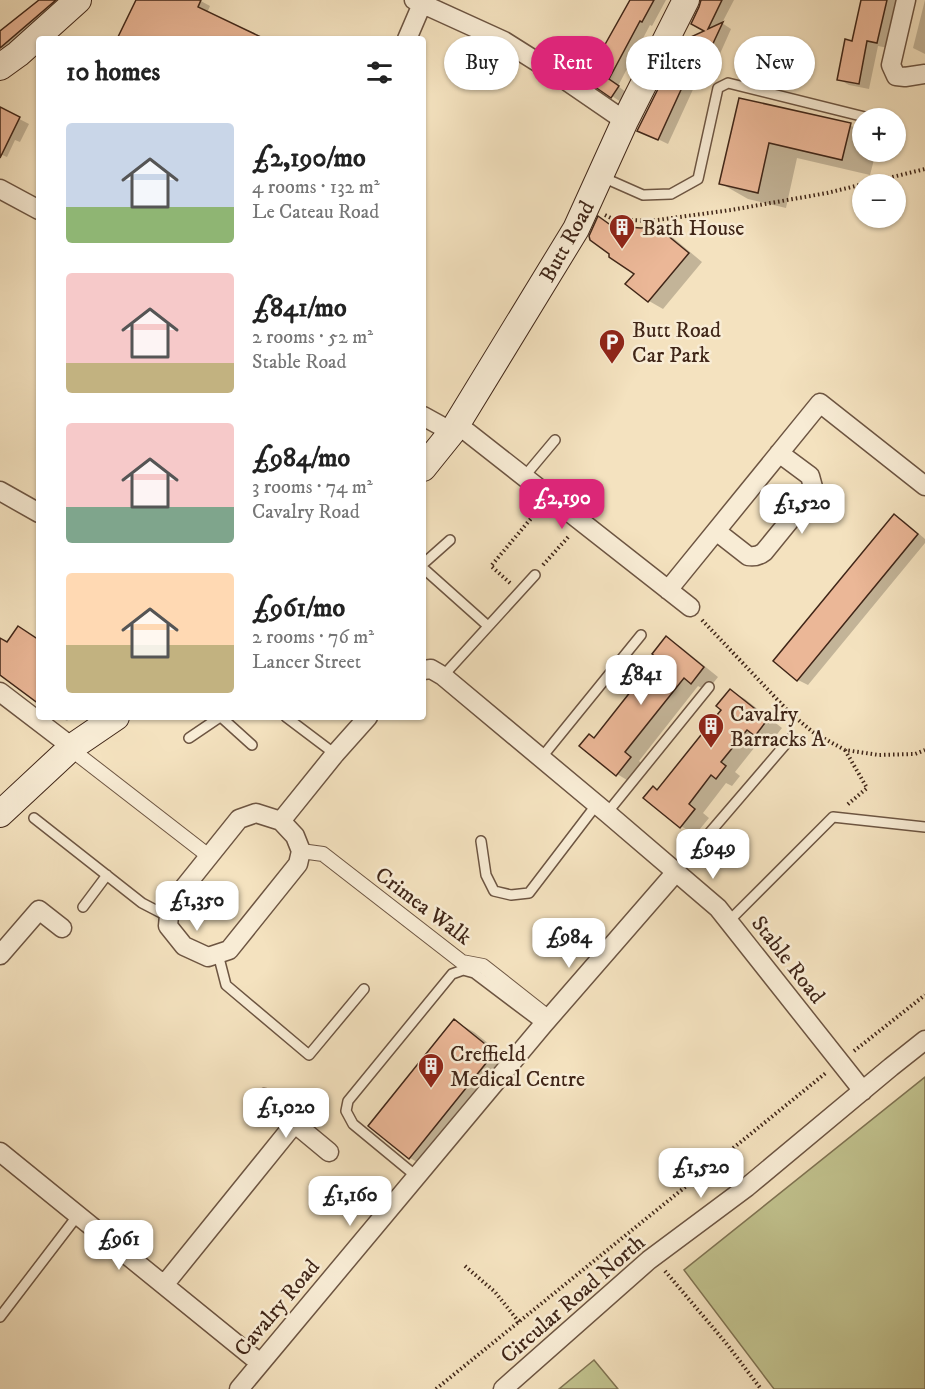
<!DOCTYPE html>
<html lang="en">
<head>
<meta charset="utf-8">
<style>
	body { margin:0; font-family:"IM FELL DW Pica",serif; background:#f2f2f2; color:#222; height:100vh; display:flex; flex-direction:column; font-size:22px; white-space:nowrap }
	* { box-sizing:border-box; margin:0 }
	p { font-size:20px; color:#767676 }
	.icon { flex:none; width:33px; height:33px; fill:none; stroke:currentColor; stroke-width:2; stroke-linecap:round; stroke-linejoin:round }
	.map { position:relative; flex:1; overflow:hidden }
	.drawer { position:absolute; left:36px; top:36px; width:390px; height:684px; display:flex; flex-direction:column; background:#fff; border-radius:6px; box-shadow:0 2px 4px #0004 }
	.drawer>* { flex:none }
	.banner { position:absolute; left:444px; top:36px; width:390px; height:54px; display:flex; gap:12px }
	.fabs { position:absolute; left:852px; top:108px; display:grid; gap:12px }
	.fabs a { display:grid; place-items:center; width:54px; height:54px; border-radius:50%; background:#fff; box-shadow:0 2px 4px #0004; font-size:30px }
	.price { position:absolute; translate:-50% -51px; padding:0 14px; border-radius:12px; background:#fff; color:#222; font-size:20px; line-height:39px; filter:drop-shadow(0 2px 3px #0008) }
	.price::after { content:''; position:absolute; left:50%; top:36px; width:18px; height:14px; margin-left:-9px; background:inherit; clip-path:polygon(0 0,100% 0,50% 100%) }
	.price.selected { background:#db2777; color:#fff }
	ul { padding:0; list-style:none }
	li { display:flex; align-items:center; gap:18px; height:150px; padding:0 30px }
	li span { display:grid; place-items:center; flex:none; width:168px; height:120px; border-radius:6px; color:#555 }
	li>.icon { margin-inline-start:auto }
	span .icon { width:72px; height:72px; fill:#fffc; stroke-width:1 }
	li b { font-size:26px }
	h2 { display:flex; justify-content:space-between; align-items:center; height:72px; padding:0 30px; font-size:26px }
	.chip { padding:0 21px; border-radius:27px; background:#fff; box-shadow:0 2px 4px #0004; font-size:21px; line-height:54px }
	.chip.selected { background:#db2777; color:#fff }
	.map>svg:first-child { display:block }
	.green { fill:#c1c28e; stroke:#807453; stroke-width:1.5 }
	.shadow { fill:#0003 }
	.building { fill:#ebb797; stroke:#402618; stroke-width:1.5 }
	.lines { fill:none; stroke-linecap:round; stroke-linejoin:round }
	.service-casing { stroke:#6d5542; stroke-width:12 }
	.pedestrian-casing { stroke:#6d5542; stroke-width:16 }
	.minor-casing { stroke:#6d5542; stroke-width:21 }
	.secondary-casing { stroke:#402618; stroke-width:28 }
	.path { stroke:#402618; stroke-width:4; stroke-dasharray:1.5 3; stroke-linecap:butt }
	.service { stroke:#f8ecd5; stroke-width:9 }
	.pedestrian { stroke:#f8ecd5; stroke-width:14 }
	.minor { stroke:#f8ecd5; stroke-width:18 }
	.secondary { stroke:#f8ecd5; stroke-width:26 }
	.labels { text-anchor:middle; stroke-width:5; stroke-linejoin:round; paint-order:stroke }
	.poi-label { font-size:22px; fill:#402618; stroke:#f8ecd5; text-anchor:start }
	.street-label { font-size:22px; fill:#402618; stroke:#f8ecd5 }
</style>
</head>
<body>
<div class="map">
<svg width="925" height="1389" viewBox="0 0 925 1389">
	<rect width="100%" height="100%" fill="#f4e2bf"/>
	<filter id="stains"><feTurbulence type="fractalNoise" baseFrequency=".00333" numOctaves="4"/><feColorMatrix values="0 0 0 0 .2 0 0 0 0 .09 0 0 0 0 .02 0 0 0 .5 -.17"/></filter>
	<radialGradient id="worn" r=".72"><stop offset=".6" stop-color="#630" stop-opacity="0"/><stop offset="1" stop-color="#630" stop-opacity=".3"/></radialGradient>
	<path class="green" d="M 925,1077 L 925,1389 L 774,1389 L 684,1270 Z
		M 594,1360 L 618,1389 L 559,1389 Z"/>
	<path class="shadow" d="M 39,0 L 71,0 L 10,53 L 1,48 L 0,33 Z
		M 138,0 L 199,0 L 210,6 L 207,13 L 247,32 L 248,30 L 267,39 L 118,39 Z
		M 630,0 L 666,0 L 652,26 L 650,25 L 618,86 L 627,93 L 621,102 L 580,75 L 603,50 Z
		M 702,0 L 734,0 L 722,23 L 731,29 L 719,56 L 715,54 L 705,74 L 701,72 L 668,144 L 639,130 L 707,31 Z
		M 863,0 L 899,0 L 888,48 L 878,46 L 869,89 L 849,85 L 838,79 L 853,42 Z
		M 925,0 L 925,54 L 913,48 Z
		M 740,100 L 850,125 L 862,132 L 862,152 L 876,152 L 870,175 L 797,158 L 786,208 L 748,199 L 720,183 Z
		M 0,109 L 29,124 L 20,142 L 15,140 L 7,157 L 0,154 Z
		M 614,227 L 641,230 L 656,228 L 671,236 L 702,262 L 663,309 L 649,301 Z
		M 894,516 L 904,521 L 925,539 L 925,543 L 808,685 L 798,680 L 775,661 Z
		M 666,638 L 681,647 L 718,677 L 707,691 L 698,686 L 639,761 L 645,766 L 632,783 L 617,774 L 594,739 L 659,658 Z
		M 730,691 L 745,699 L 782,728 L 770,743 L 762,738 L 735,772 L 740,776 L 732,786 L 726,783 L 703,813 L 709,818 L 695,835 L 681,826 L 658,791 L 723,710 Z
		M 60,717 L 71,717 L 67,721 Z
		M 454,1021 L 474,1032 L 514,1064 L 429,1169 L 410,1158 Z"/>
	<path class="building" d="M 39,0 L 56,0 L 0,48 L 0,31 Z
		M 136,0 L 201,0 L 198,7 L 265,39 L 117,39 Z
		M 630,0 L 654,0 L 642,22 L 640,21 L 609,79 L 619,86 L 611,98 L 578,75 L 595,43 L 603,48 Z
		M 701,0 L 722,0 L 708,29 L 723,22 L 709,52 L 705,50 L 695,70 L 691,68 L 658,140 L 637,131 L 682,41 L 704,31 L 691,24 L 699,7 Z
		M 861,0 L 887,0 L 877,43 L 867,41 L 859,84 L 837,80 L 845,39 L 852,41 Z
		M 739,98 L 851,123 L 842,160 L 769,143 L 758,193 L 719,184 Z
		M 0,107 L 20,117 L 0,158 Z
		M 598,216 L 612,226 L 641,228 L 656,226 L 689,253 L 648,302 L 625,284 L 634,274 L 609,257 L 609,254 L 590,240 L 589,236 Z
		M 894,514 L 918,534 L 797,681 L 773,661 Z
		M 18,626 L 39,640 L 39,704 L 0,675 L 0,638 L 7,642 Z
		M 666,636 L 704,667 L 691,684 L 684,678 L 625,752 L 631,757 L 616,776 L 579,746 L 589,734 L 594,738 L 657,658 L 652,654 Z
		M 730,689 L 768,719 L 755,736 L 747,730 L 721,762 L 726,766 L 716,779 L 711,775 L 689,804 L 695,809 L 680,828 L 643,798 L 653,786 L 657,790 L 721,710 L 716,706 Z
		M 454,1019 L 495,1052 L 409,1159 L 368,1126 Z"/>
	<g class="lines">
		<g class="service-casing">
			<path id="service" d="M 600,176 L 643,195 L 671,194 L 698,179 L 718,88 L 728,83 L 869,118
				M 524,477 L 555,440
				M 423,564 L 450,540
				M 423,568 L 488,626
				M 443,676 L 535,575
				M 221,717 L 252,745
				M 286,717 L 335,754
				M 189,738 L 220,717
				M 542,757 L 641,635
				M 607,813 L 709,687
				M 34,818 L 142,903 L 169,917
				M 481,841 L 486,875 L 494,891 L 511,895 L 529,893 L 597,804
				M 676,872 L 790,739
				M 83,907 L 107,875
				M 729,921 L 833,817 L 925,827
				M 218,954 L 226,985 L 309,1055 L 364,989
				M 416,1176 L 353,1124 L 346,1111 L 348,1101 L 452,974 L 463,970 L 474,973 L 543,1025
				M 0,1317 L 78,1215"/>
		</g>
		<g class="pedestrian-casing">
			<path id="pedestrian" d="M 72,747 L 81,757 L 210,857
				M 301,851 L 323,854 L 462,962 L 483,966 L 549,1018"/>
		</g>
		<g class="minor-casing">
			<path id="minor" d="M 414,0 L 504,41 L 558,75 L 625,121
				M 906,0 L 891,65 L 896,76 L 905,77 L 925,74
				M 407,39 L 422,4
				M 0,189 L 39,210
				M 423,416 L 452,432
				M 457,424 L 690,607
				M 0,491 L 39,513
				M 716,531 L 748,556 C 754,557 759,556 764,552 L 808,498 L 813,487 L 810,476 L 779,453
				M 668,590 L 820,403 L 925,486
				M 423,670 L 431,669 L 443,676 L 607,813 L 718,908 L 863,1091
				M 0,692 L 72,747
				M 256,813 L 281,821 L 295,836 L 301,851 L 298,864 L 229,950 L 208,957 L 184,946 L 168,926 L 170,905 L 239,819 Z
				M 281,821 L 335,754 L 368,717
				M 0,955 L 39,910 L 62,928
				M 264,1098 L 329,1152
				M 0,1152 L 260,1363
				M 164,1285 L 295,1123
				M 239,1389 L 543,1025 L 676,872
				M 503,1389 L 649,1260 L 747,1187 L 891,1067 L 925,1040"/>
		</g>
		<g class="secondary-casing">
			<path id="secondary" d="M 0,67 L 18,54 L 78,0
				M 423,468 L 452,432 L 576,229 L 625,121 L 686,0
				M 0,814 L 72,747 L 116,717"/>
		</g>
		<path class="path" d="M 605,215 L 613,219 L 650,221 L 731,210 L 827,193 L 925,169
			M 543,565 L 570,535
			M 510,583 L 491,566 L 539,509
			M 702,620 L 790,713 L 814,733 L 845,750 L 879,755 L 915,754 L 925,750
			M 845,750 L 867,788 L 847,805
			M 854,1051 L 925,995
			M 465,1266 L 495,1292 L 519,1322
			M 665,1271 L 726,1343 L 761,1389
			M 436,1389 L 827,1072"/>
		<use href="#service" class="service"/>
		<use href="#pedestrian" class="pedestrian"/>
		<use href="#minor" class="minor"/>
		<use href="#secondary" class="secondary"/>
	</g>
	<defs>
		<g id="building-pin" transform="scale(1.35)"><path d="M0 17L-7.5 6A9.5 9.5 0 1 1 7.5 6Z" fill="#8f2418" stroke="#f8ecd5"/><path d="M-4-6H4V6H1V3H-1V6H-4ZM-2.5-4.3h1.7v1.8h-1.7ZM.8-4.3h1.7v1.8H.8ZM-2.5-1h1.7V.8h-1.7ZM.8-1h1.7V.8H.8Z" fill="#fff"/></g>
		<g id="parking-pin" transform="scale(1.35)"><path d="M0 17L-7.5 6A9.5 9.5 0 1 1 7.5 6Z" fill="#8f2418" stroke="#f8ecd5"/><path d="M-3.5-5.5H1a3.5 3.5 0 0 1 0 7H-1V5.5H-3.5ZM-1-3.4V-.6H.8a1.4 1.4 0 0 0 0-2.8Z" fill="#fff"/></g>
	</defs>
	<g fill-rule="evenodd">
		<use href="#building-pin" x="622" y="227"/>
		<use href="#parking-pin" x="612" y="342"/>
		<use href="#building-pin" x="711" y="726"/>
		<use href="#building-pin" x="431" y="1066"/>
	</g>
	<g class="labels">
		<g class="poi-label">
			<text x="642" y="235">Bath House</text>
			<text x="632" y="337">Butt Road<tspan x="632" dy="25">Car Park</tspan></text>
			<text x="730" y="721">Cavalry<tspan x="730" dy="25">Barracks A</tspan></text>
			<text x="450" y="1061">Creffield<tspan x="450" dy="25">Medical Centre</tspan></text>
		</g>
		<g class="street-label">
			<text transform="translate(566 241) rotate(-61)" y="8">Butt Road</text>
			<text transform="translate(424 905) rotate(37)" y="8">Crimea Walk</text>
			<text transform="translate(789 959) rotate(52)" y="8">Stable Road</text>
			<text transform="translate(572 1298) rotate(-41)" y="8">Circular Road North</text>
			<text transform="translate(276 1307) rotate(-50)" y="8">Cavalry Road</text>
		</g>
	</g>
	<rect width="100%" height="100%" filter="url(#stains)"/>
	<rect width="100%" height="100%" fill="url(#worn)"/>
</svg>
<div class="fabs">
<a>+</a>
<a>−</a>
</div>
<b class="price selected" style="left:562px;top:530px">£2,190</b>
<b class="price" style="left:802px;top:535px">£1,520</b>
<b class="price" style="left:641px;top:706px">£841</b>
<b class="price" style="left:713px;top:880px">£949</b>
<b class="price" style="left:197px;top:932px">£1,350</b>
<b class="price" style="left:569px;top:969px">£984</b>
<b class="price" style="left:286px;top:1139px">£1,020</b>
<b class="price" style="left:701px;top:1199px">£1,520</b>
<b class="price" style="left:350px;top:1227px">£1,160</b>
<b class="price" style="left:119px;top:1271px">£961</b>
<div class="banner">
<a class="chip">Buy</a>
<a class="chip selected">Rent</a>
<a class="chip">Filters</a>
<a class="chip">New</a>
</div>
<section class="drawer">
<h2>10 homes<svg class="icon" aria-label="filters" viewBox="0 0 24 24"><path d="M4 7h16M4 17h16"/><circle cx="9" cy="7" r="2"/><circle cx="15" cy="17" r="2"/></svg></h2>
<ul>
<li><span style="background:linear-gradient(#c9d6e8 70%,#8fb573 0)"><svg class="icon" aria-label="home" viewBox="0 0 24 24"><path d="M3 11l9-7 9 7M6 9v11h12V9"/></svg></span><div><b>£2,190/mo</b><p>4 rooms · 132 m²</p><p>Le Cateau Road</p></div></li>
<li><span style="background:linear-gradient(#f6c9c9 75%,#c2b280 0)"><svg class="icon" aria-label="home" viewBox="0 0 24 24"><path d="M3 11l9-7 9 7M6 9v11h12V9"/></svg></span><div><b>£841/mo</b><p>2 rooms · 52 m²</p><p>Stable Road</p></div></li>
<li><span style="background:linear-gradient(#f6c9c9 70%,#7fa58c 0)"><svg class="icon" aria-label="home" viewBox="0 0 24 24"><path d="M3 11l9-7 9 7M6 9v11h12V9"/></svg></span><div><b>£984/mo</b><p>3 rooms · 74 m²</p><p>Cavalry Road</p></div></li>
<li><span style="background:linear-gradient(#ffd9b3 60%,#c2b280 0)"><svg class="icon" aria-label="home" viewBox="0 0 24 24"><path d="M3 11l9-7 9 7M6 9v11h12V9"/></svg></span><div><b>£961/mo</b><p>2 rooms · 76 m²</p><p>Lancer Street</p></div></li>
</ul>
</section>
</div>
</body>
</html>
